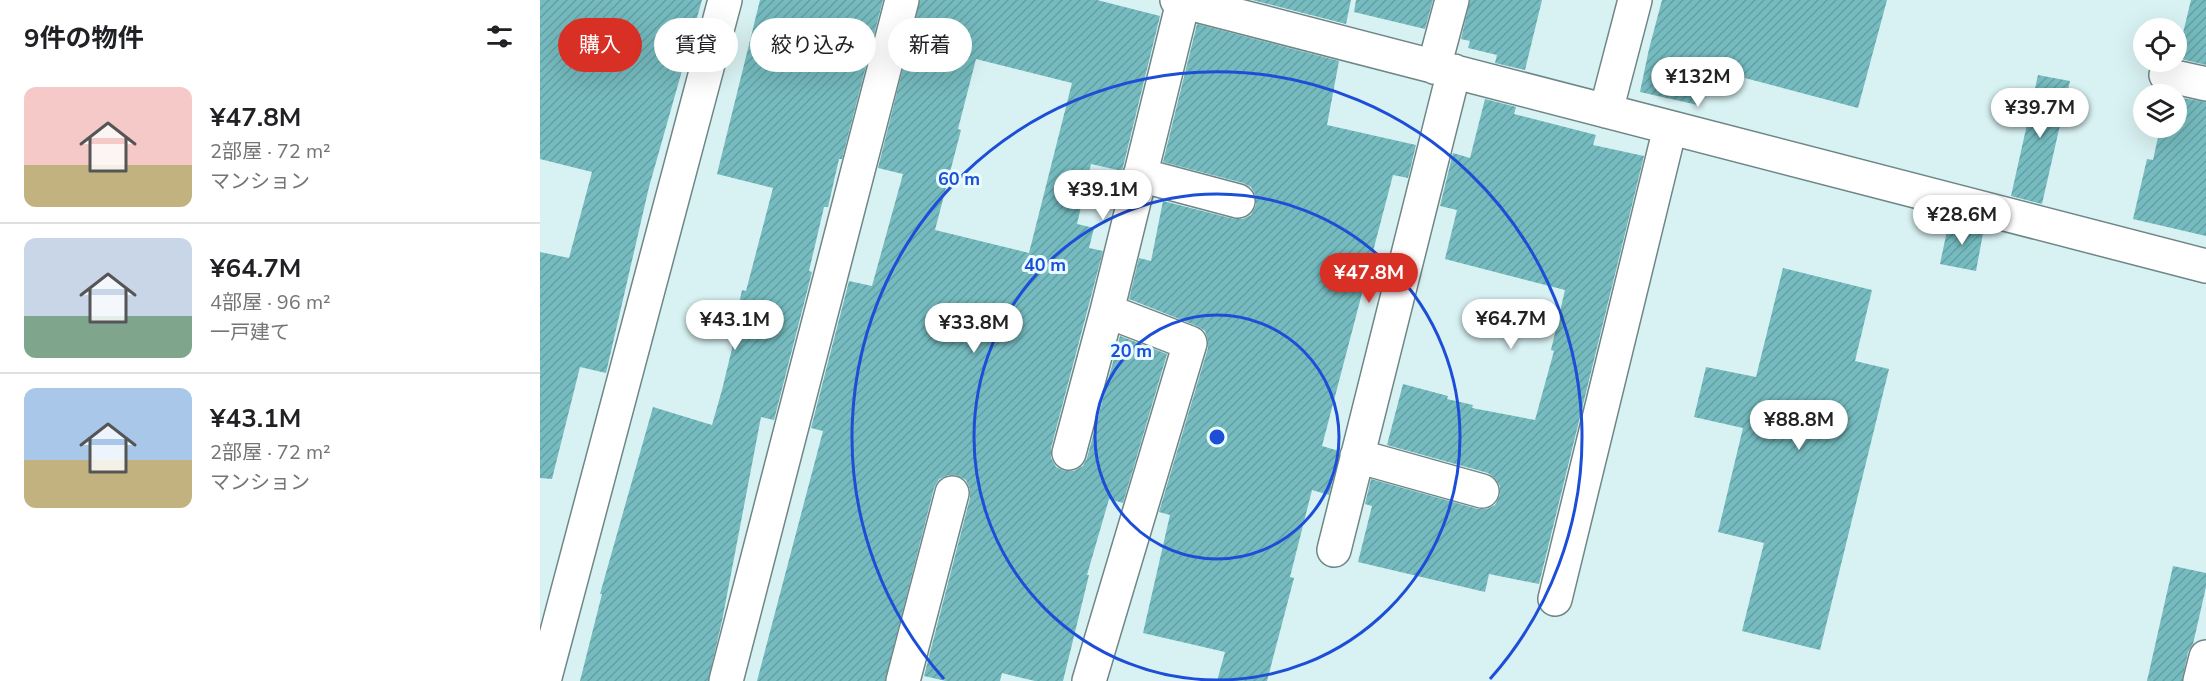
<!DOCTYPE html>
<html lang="ja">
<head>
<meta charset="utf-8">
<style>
	body { margin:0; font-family:"Nunito Sans","Noto Sans JP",sans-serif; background:#f6f6f6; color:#202124; height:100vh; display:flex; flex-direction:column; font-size:22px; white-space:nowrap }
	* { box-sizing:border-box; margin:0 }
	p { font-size:20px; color:#757577 }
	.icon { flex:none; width:33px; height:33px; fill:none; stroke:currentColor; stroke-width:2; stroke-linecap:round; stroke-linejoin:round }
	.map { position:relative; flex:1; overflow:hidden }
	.details { display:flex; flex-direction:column; background:#fff; width:540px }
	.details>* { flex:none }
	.hud { position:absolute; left:18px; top:18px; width:570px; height:54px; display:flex; gap:12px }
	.buttons { position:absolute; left:1593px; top:18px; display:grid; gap:12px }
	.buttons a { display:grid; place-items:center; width:54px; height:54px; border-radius:50%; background:#fff; box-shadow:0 6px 24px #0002; font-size:30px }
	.price { position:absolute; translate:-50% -51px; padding:0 14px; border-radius:21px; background:#fff; color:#222; font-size:20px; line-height:39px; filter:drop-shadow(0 2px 3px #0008) }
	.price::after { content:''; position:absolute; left:50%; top:36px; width:18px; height:14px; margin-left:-9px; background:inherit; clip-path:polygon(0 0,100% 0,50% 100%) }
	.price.active { background:#d93025; color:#fff }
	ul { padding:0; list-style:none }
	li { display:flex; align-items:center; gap:18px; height:150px; padding:0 24px }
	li+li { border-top:2px solid #e0e0e0 }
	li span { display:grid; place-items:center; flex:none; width:168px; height:120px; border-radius:12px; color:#555 }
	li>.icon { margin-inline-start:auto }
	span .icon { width:72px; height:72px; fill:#fffc; stroke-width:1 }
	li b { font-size:26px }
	h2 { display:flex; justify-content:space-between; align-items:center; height:72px; padding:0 24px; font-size:26px }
	.chip { padding:0 21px; border-radius:27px; background:#fff; box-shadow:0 6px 24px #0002; font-size:21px; line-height:54px }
	.chip.active { background:#d93025; color:#fff }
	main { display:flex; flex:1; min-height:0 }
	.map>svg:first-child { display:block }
	.building { fill:url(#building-hatch); fill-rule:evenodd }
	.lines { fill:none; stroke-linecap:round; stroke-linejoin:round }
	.minor-casing { stroke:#6f8687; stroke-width:36 }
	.minor { stroke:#fff; stroke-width:33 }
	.ring { fill:none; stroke:#1d4ed8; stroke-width:3 }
	.centre { fill:#1d4ed8; stroke:#e9fdfe; stroke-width:3 }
	.ring-label { font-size:18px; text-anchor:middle; font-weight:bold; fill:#1d4ed8; stroke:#e9fdfe; stroke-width:6; stroke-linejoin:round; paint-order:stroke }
</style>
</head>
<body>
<main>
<section class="details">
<h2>9件の物件<svg class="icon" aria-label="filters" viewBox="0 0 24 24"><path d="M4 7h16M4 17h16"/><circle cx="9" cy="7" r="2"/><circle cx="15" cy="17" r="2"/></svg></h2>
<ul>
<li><span style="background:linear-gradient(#f6c9c9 65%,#c2b280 0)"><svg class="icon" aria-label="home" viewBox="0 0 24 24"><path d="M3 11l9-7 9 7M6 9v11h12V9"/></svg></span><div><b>¥47.8M</b><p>2部屋 · 72 m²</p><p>マンション</p></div></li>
<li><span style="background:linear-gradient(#c9d6e8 65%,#7fa58c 0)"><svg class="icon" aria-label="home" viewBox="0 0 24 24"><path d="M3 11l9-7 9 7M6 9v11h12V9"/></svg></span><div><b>¥64.7M</b><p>4部屋 · 96 m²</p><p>一戸建て</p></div></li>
<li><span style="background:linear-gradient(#a9c7e8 60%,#c2b280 0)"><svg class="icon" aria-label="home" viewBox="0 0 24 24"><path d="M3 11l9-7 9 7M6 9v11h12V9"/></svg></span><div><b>¥43.1M</b><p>2部屋 · 72 m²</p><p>マンション</p></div></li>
</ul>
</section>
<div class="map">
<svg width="1666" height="681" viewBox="0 0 1666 681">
	<defs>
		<pattern id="building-hatch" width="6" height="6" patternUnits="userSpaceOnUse" patternTransform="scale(1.5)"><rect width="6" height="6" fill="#75bbbf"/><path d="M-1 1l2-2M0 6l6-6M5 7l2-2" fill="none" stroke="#64a0a3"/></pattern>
	</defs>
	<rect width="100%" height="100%" fill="#d8f1f2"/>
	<path class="building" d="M 0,0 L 162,0 L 109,187 L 66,373 L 40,367 L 12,479 L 0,478 L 0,252 L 29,258 L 52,172 L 0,159 Z
		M 220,0 L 343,0 L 302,159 L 299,159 L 288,207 L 284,207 L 269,271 L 272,272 L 234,420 L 221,417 L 182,621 L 168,681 L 40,681 L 62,594 L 60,594 L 113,407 L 172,425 L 182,390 L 196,332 L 193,331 L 202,290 L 206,291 L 233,188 L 177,174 Z
		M 380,0 L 557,0 L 620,16 L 582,171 L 551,164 L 537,224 L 554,228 L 549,248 L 563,251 L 511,448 L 511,458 L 516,467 L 525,471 L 534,471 L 543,466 L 547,458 L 580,336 L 627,354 L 583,503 L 569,499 L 547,575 L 549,575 L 523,681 L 495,681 L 462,673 L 460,681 L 406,681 L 384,676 L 430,498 L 430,489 L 426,480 L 416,475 L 408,475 L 399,479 L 394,488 L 345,681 L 217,681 L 283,431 L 271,428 L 309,281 L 332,286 L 363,174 L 338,168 ZM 436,59 L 532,83 L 489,253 L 395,230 L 421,130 L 418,129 Z
		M 712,0 L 811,0 L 806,24 Z
		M 816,0 L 893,0 L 885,29 L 814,12 Z
		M 930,0 L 1002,0 L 985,70 L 955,63 L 957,55 L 928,48 L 930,41 L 921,39 Z
		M 1122,0 L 1347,0 L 1318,108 L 1167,68 L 1158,105 L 1100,92 L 1109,49 Z
		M 1651,0 L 1666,0 L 1666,65 L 1637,58 Z
		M 657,24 L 799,61 L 787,125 L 876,145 L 868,178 L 853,175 L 782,446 L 799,451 L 799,454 L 789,495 L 772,490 L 750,577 L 754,578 L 727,681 L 677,681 L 685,652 L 603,633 L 630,515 L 619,512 L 668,348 L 668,340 L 665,331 L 657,326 L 589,299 L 599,258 L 611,261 L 623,201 L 694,219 L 703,219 L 711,215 L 716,205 L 716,196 L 711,187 L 703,183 L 623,162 Z
		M 1498,75 L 1530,81 L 1502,204 L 1471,196 Z
		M 1636,97 L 1666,102 L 1666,236 L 1593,219 L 1607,159 L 1613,160 L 1620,128 L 1636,128 Z
		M 945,99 L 976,107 L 974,114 L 1056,135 L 1053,145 L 1104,156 L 999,584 L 949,574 L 945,592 L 818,562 L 832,506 L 825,504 L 831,479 L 938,509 L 947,509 L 955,505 L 960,495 L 960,486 L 955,478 L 948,473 L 847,445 L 863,384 L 908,396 L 907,399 L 933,405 L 932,408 L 995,420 L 1014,351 L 1011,350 L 1025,290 L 905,259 L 917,210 L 900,206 L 913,153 L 930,158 Z
		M 1409,221 L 1444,228 L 1436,271 L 1400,264 Z
		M 1243,268 L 1332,290 L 1315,361 L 1349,369 L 1280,650 L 1202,631 L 1224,543 L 1178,532 L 1203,428 L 1154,417 L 1166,367 L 1216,377 Z
		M 1633,566 L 1666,573 L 1666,587 L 1653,644 L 1648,652 L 1642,681 L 1607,681 Z"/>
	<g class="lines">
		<g class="minor-casing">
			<path id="minor" d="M 637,0 L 1666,266
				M 894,67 L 912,0
				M 1626,75 L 1666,84
				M 1066,111 L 1095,0
				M 600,175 L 698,201
				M 529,453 L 567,311 L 643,2
				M 817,456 L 942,491
				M 794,550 L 914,71
				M 1015,599 L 1130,128
				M 4,681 L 185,0
				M 186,681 L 362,0
				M 363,681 L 412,493
				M 549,681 L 650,343 L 567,311
				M 1660,681 L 1666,657"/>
		</g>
		<use href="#minor" class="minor"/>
	</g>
	<g class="ring">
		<circle cx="677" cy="437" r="122"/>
		<circle cx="677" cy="437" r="243"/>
		<path d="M404 679A365 365 0 1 1 950 679"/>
	</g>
	<circle cx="677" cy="437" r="9" class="centre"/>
	<g class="ring-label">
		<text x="419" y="185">60 m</text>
		<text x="505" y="271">40 m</text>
		<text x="591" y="357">20 m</text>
	</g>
</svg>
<div class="buttons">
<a><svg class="icon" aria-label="locate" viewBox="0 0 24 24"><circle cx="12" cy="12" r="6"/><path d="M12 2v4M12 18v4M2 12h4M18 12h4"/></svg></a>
<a><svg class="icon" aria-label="layers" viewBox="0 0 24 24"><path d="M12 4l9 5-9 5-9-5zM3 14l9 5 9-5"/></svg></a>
</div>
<b class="price" style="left:1158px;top:108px">¥132M</b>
<b class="price" style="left:1500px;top:139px">¥39.7M</b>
<b class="price" style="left:563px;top:221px">¥39.1M</b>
<b class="price" style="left:1422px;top:246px">¥28.6M</b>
<b class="price active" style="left:829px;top:304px">¥47.8M</b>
<b class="price" style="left:971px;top:350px">¥64.7M</b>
<b class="price" style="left:195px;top:351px">¥43.1M</b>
<b class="price" style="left:434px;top:354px">¥33.8M</b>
<b class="price" style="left:1259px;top:451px">¥88.8M</b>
<div class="hud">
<a class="chip active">購入</a>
<a class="chip">賃貸</a>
<a class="chip">絞り込み</a>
<a class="chip">新着</a>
</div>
</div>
</main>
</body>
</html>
